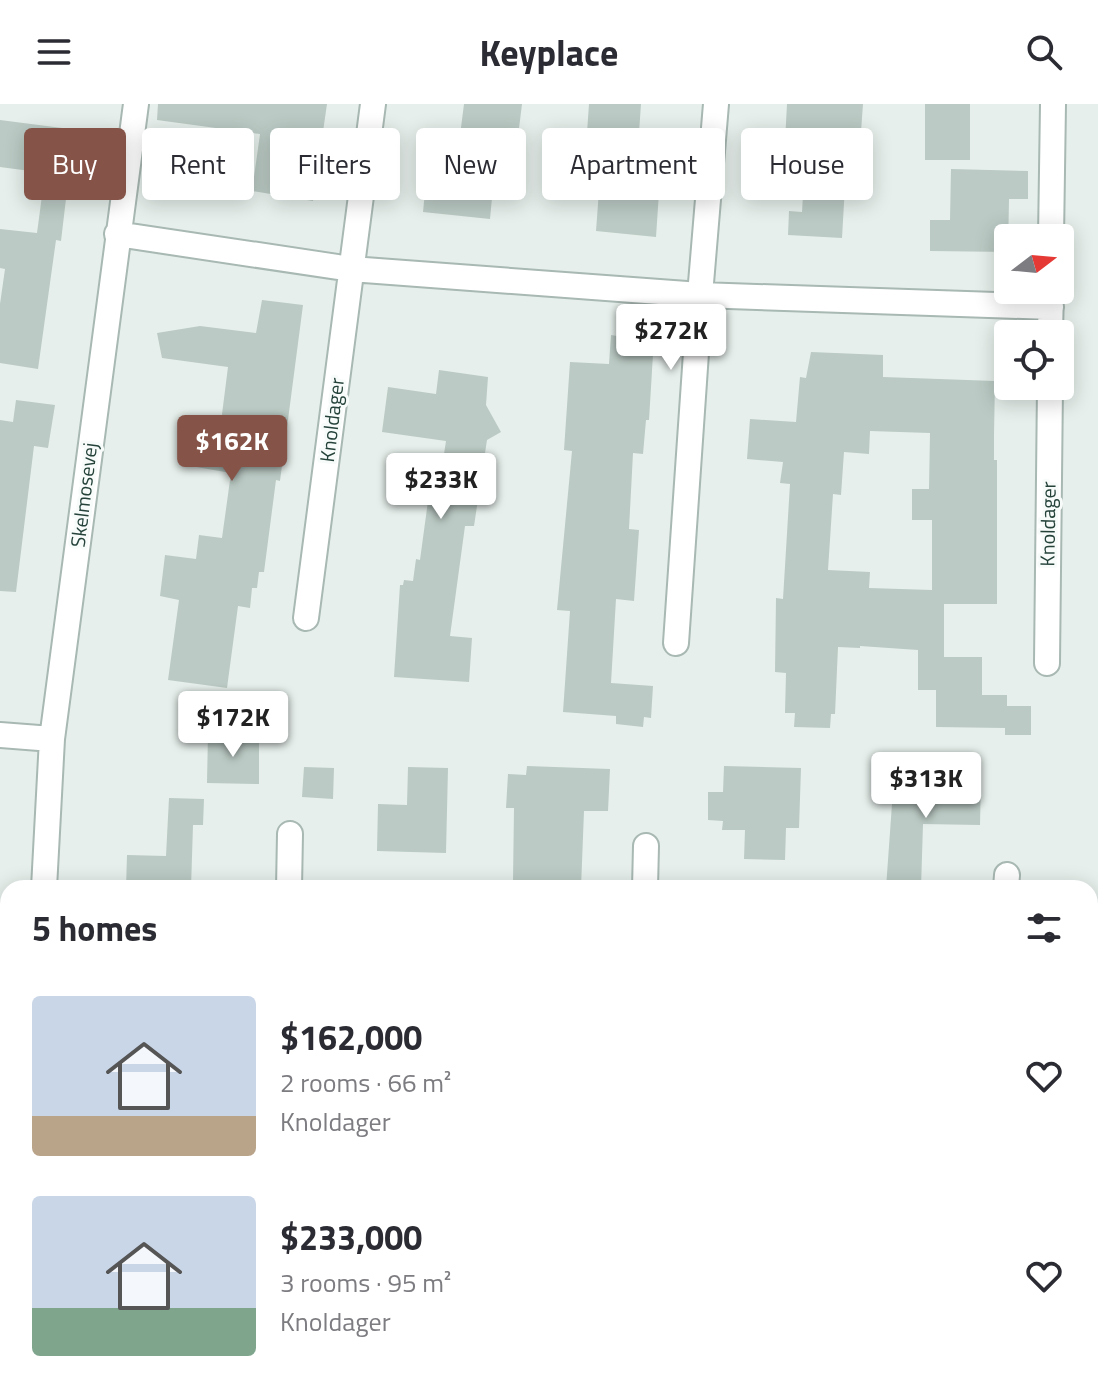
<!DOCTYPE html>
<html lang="en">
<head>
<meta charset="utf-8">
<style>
	body { margin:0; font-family:"Titillium Web",sans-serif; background:#f2f2f3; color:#2b2b33; height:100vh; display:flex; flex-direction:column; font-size:30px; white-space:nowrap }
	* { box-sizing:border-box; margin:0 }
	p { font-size:26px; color:#7c7c81 }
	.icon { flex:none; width:44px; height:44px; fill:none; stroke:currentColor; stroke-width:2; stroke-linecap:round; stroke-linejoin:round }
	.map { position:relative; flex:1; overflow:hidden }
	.details { position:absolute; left:0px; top:776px; width:1098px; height:512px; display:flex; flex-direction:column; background:#fff; border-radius:24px 24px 0 0; box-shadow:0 4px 20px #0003 }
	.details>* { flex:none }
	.banner { position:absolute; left:24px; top:24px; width:1050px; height:72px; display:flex; gap:16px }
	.needle { width:52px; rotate:74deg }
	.controls { position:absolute; left:994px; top:120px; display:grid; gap:16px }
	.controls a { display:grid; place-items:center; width:80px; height:80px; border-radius:8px; background:#fff; box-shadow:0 4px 20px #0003; font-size:40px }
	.price { position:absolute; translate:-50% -68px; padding:0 18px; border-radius:8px; background:#fff; color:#222; font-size:26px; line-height:52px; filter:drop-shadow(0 2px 4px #0008) }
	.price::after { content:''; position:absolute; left:50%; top:48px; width:24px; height:18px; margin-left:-12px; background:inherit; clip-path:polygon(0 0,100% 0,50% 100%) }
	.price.current { background:#855347; color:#fff }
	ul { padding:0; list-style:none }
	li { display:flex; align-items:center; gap:24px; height:200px; padding:0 32px }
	li span { display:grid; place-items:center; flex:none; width:224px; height:160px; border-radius:8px; color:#555 }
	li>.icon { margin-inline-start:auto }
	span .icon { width:96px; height:96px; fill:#fffc; stroke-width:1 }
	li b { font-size:34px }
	h2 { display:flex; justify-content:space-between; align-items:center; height:96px; padding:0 32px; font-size:34px }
	.pill { padding:0 28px; border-radius:8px; background:#fff; box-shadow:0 4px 20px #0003; font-size:28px; line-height:72px }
	.pill.current { background:#855347; color:#fff }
	header { display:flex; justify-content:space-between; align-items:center; height:104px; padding:0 32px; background:#fff; font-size:36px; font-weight:700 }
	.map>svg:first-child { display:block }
	.building { fill:#bbcac4; fill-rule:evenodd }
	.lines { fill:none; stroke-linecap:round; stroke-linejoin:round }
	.minor-casing { stroke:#a8b8b2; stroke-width:28 }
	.minor { stroke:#fff; stroke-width:24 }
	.labels { text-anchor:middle; stroke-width:6; stroke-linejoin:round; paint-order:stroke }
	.street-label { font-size:20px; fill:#24423a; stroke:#f7fbf9 }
</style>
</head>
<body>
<header><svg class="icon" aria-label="menu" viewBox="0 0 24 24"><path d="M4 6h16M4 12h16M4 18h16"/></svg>Keyplace<svg class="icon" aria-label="search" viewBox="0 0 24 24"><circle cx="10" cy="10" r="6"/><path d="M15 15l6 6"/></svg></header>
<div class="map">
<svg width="1098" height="1288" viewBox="0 0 1098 1288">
	<rect width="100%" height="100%" fill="#e6efeb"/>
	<path class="building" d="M 158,0 L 327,0 L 313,97 L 252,87 L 260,30 L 157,16 Z
		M 464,0 L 522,0 L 514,65 L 495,63 L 490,115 L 423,108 L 427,67 L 444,68 L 446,46 L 458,47 Z
		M 589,0 L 641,0 L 636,72 L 660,74 L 656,133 L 596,127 L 600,73 L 584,71 Z
		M 787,0 L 863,0 L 857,83 L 845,82 L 842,134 L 788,131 L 789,107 L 802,108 L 806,38 L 785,37 Z
		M 925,0 L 970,0 L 970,56 L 925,56 Z
		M 0,16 L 70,25 L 67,44 L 92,46 L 88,80 L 68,78 L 61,137 L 56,136 L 38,265 L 0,259 L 0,200 L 5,165 L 0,164 L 0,125 L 37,129 L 45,69 L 0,63 Z
		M 951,65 L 1028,67 L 1028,95 L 1009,95 L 1008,148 L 930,147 L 930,116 L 950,116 Z
		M 262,196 L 303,201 L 280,377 L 276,376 L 264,468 L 259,468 L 257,484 L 252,484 L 250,504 L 238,502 L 227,584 L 168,576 L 179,496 L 160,492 L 165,451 L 196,455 L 199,431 L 222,434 L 231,369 L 185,361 L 191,315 L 221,318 L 228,263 L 162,254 L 157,229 L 200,222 L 256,229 Z
		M 618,224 L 649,226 L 648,234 L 654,234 L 649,316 L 646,316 L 643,350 L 633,349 L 629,425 L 639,426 L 634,497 L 616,495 L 611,579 L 653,582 L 651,614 L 644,613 L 643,623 L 616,620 L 616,612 L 563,608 L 570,507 L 557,506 L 572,347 L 564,346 L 570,258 L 609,260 L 611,231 L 617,232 Z
		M 811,248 L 883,251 L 883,273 L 995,277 L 994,331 L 994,356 L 997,356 L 997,500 L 944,500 L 944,553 L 982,553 L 982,591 L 1007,591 L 1007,602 L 1031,602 L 1031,631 L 1005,631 L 1005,624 L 936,623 L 936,586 L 918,586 L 918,546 L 860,542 L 860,544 L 838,543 L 835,610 L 831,610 L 830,624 L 794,623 L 795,609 L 785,609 L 786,569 L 775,568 L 776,494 L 783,495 L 790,380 L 780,379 L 783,358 L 747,355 L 750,315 L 796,318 L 800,273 L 806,274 ZM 870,327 L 930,329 L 929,385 L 912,385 L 912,416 L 932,416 L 932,486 L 869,484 L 870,468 L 828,466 L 833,390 L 841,391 L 844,348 L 869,350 Z
		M 439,266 L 488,273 L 486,301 L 501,328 L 487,336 L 474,422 L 465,422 L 450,532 L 472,534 L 469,578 L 394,573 L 400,481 L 403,481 L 404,476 L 413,477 L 416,455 L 420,456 L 428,397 L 433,398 L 434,389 L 438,389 L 446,337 L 382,328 L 388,283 L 436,290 Z
		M 16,296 L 55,301 L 48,344 L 34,342 L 16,488 L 0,487 L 0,316 L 13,318 Z
		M 208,629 L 259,630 L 259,680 L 207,679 Z
		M 527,662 L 610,665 L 608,707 L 584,707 L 581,784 L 530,784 L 530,777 L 513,777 L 514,704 L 506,704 L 508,670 L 526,671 Z
		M 724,662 L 801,664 L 799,724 L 786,724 L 785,756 L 744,755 L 745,726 L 722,726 L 723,717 L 708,716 L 708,688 L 723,688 Z
		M 304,663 L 334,664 L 333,695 L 302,693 Z
		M 408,663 L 448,664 L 446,749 L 377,747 L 378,700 L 407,701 Z
		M 894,672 L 981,674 L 980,721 L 923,720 L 921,784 L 886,784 Z
		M 169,694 L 204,695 L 203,721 L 193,721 L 191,784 L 126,784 L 127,751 L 166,752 Z"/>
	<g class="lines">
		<g class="minor-casing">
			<path id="minor" d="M 117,130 L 351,165 L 700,191 L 1051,203
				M 1051,134 L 1053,0
				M 1050,230 L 1051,186
				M 306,514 L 373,0
				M 676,539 L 700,191 L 716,0
				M 1047,559 L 1050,282
				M 0,631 L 52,635
				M 44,784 L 52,635 L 136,0
				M 289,784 L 290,730
				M 645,784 L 646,742
				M 1006,784 L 1007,771
				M 0,940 L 8,940
				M 45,1280 L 46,1288
				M 288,1280 L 288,1288
				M 629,1288 L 629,1280
				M 991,1288 L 992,1280"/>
		</g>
		<use href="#minor" class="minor"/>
	</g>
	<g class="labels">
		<g class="street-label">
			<text transform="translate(332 316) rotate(-83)" y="7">Knoldager</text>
			<text transform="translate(84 391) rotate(-83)" y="7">Skelmosevej</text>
			<text transform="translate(1048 420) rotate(-89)" y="7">Knoldager</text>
		</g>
	</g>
</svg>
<div class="controls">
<a><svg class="needle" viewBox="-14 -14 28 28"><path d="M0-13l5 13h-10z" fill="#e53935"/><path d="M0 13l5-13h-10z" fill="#7c7c81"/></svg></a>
<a><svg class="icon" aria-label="locate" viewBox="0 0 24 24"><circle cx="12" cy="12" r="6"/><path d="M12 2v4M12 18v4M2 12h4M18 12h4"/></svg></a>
</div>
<b class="price" style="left:671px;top:268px">$272K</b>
<b class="price current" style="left:232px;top:379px">$162K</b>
<b class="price" style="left:441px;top:417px">$233K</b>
<b class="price" style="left:233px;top:655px">$172K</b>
<b class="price" style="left:926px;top:716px">$313K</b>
<div class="banner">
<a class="pill current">Buy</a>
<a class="pill">Rent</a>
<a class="pill">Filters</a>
<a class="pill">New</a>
<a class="pill">Apartment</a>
<a class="pill">House</a>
</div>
<section class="details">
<h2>5 homes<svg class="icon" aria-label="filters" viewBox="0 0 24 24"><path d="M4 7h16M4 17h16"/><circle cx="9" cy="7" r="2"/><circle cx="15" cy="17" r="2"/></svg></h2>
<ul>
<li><span style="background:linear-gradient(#c9d6e8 75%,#b9a48a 0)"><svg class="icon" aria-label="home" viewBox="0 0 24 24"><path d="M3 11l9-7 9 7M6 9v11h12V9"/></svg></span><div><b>$162,000</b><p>2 rooms · 66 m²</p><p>Knoldager</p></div><svg class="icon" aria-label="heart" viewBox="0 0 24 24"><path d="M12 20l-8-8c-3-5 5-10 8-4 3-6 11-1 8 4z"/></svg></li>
<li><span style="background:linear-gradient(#c9d6e8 70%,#7fa58c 0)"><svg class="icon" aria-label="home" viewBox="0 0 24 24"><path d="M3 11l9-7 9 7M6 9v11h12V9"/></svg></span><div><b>$233,000</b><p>3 rooms · 95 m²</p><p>Knoldager</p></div><svg class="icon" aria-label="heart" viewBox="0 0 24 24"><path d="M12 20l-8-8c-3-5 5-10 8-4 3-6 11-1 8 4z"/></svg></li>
</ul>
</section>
</div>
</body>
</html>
